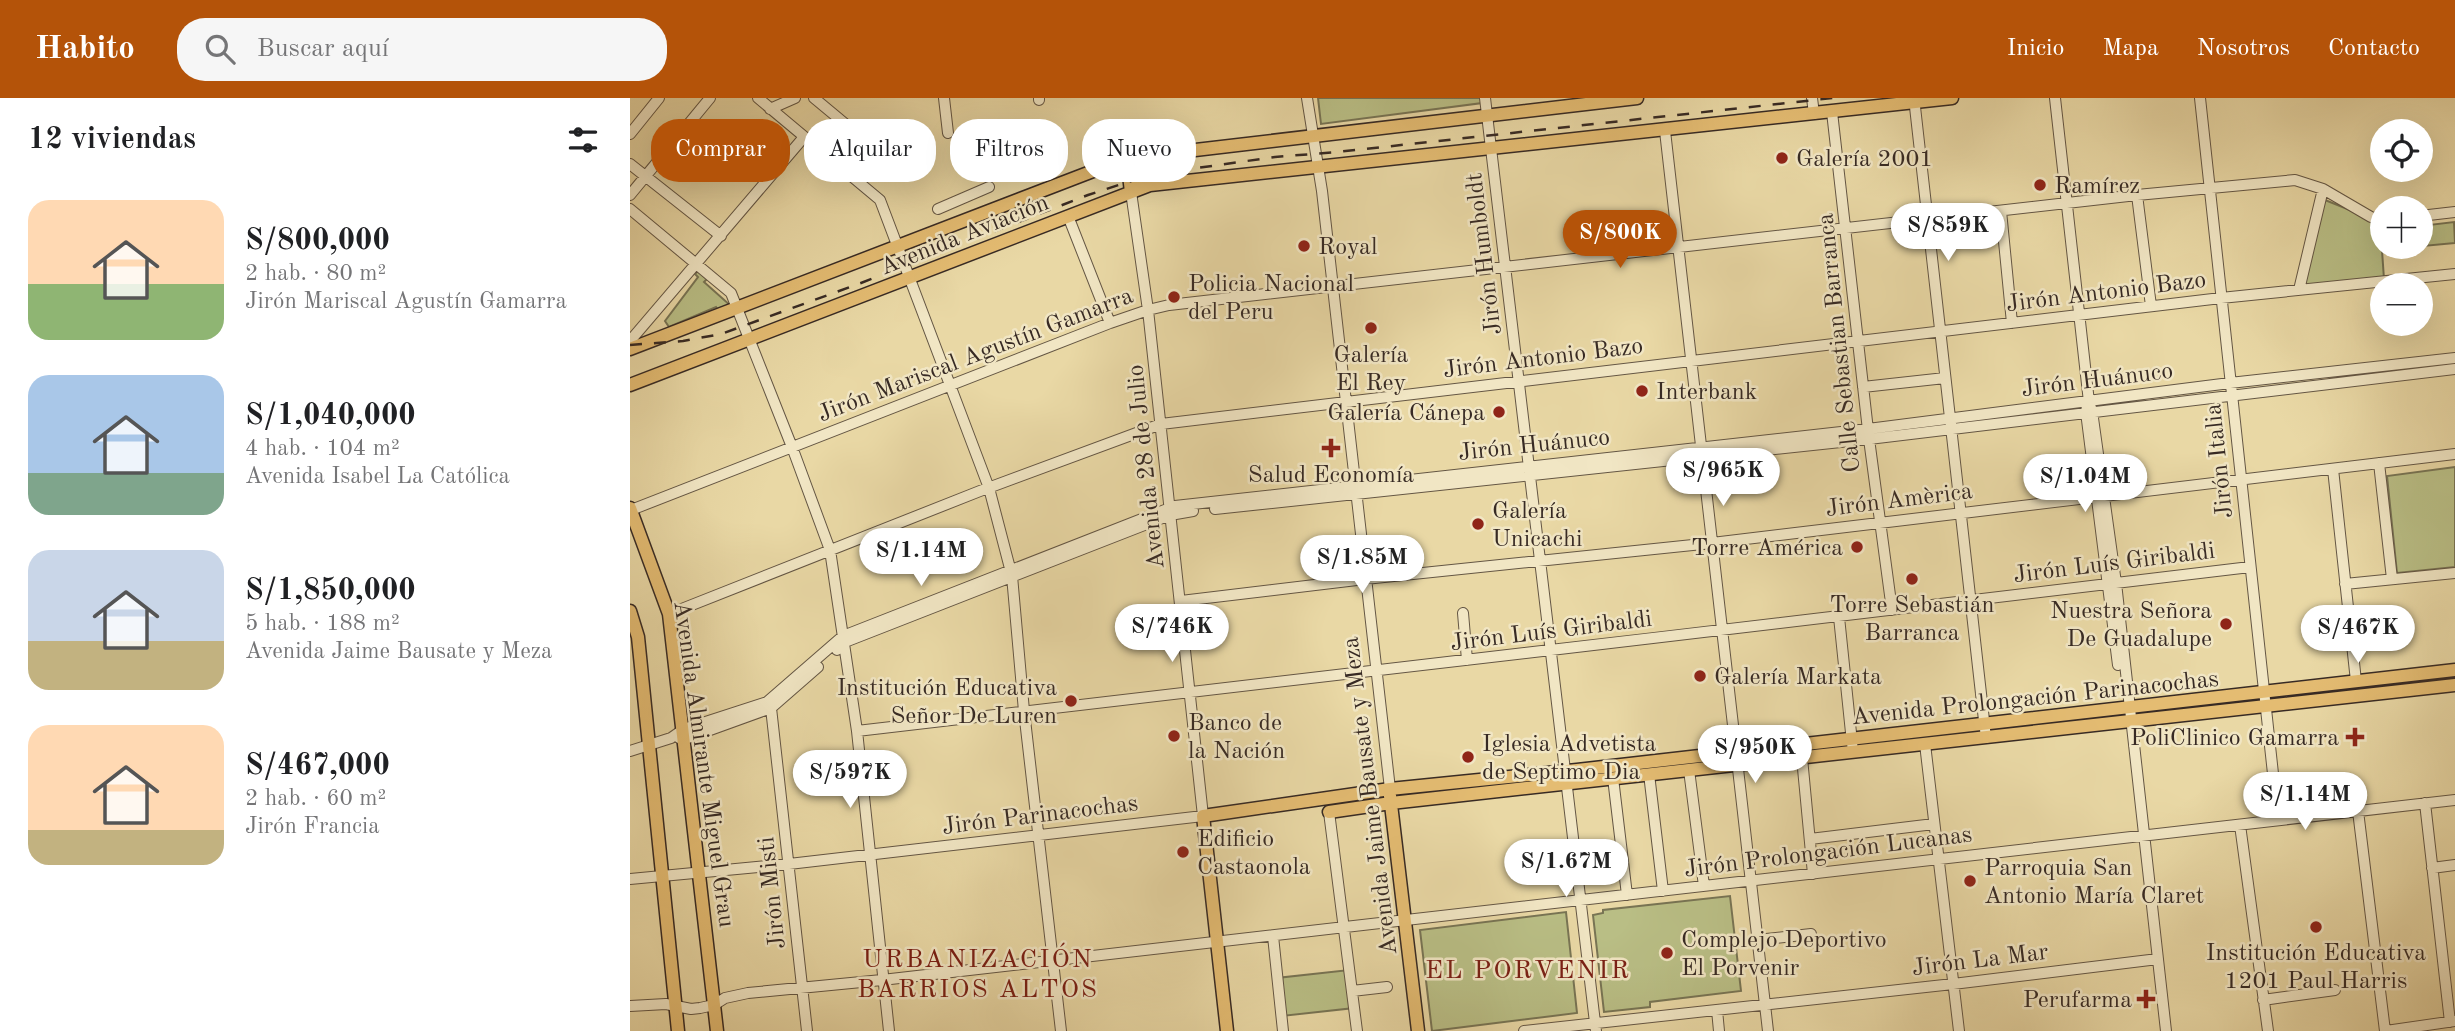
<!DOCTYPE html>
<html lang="es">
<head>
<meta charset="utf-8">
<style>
	body { margin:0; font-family:"Old Standard TT",serif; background:#f6f6f6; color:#202124; height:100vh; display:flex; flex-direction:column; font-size:26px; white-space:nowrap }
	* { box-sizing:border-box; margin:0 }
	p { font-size:23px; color:#757577 }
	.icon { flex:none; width:38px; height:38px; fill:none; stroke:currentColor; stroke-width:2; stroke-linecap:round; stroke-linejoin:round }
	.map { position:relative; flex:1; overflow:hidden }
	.sheet { display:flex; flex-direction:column; background:#fff; width:630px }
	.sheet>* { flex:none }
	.banner { position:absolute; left:21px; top:21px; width:665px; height:63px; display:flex; gap:14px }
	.fabs { position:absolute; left:1740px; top:21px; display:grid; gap:14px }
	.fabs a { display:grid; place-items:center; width:63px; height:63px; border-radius:50%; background:#fff; box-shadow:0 7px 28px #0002; font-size:35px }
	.price { position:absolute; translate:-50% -60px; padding:0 16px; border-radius:24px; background:#fff; color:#222; font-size:23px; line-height:46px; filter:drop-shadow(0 2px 4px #0008) }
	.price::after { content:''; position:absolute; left:50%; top:42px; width:21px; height:16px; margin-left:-10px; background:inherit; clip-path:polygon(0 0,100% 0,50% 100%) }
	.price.current { background:#b45309; color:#fff }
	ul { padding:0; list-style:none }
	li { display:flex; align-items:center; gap:21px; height:175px; padding:0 28px }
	li span { display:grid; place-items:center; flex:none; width:196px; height:140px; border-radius:21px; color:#555 }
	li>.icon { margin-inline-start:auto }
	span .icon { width:84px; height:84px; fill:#fffc; stroke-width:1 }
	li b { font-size:30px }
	h2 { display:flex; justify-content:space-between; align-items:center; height:84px; padding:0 28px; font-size:30px }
	.chip { padding:0 24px; border-radius:28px; background:#fff; box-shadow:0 7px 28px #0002; font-size:24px; line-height:63px }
	.chip.current { background:#b45309; color:#fff }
	header { display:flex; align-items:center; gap:42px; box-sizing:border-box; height:98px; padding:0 35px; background:#b45309; color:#fff }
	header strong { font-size:33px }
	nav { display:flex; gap:38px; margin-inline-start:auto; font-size:24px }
	.search { width:490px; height:63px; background:#f6f6f6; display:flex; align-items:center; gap:18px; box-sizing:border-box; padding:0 24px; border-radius:28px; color:#757577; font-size:26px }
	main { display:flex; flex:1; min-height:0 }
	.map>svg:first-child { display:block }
	.green { fill:#b9be85; stroke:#787454; stroke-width:2 }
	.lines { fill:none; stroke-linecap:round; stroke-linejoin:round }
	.minor-casing { stroke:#645644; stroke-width:12 }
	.major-casing { stroke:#372a24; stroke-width:15 }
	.minor { stroke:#f1e6c4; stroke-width:10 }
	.major { stroke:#e4bc72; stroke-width:12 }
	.rail { stroke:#372a24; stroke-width:2.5; stroke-dasharray:12 12; stroke-linecap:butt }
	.poi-dot { fill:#8f2418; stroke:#f1e6c4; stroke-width:2.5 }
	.labels { text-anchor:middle; stroke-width:5; stroke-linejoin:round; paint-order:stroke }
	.poi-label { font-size:24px; fill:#372a24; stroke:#f1e6c4; text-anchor:start }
	.street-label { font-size:24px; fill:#372a24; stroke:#f1e6c4 }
	.neighbourhood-label { font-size:26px; letter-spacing:2px; fill:#7a1f14; stroke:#f1e6c4 }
</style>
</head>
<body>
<header>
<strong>Habito</strong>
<div class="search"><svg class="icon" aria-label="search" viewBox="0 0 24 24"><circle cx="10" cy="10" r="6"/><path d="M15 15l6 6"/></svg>Buscar aquí</div>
<nav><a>Inicio</a><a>Mapa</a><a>Nosotros</a><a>Contacto</a></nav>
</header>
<main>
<section class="sheet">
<h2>12 viviendas<svg class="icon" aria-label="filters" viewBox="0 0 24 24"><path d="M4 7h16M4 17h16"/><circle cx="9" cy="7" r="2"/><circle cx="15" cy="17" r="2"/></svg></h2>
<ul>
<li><span style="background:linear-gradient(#ffd9b3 60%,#8fb573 0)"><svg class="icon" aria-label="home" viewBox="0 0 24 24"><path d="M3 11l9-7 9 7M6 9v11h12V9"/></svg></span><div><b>S/800,000</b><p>2 hab. · 80 m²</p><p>Jirón Mariscal Agustín Gamarra</p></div></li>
<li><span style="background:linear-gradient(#a9c7e8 70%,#7fa58c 0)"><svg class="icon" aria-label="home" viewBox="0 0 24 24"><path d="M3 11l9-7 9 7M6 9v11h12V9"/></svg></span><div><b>S/1,040,000</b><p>4 hab. · 104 m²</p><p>Avenida Isabel La Católica</p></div></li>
<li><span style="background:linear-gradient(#c9d6e8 65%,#c2b280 0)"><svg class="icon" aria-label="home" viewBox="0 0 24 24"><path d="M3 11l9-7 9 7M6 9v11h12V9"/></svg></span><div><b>S/1,850,000</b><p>5 hab. · 188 m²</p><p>Avenida Jaime Bausate y Meza</p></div></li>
<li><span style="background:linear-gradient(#ffd9b3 75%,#c2b280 0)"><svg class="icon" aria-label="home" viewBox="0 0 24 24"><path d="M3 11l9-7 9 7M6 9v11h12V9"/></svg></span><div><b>S/467,000</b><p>2 hab. · 60 m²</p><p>Jirón Francia</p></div></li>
</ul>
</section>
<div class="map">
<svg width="1825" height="933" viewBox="0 0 1825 933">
	<rect width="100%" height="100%" fill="#e9d8a5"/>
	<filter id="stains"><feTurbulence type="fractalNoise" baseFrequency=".00286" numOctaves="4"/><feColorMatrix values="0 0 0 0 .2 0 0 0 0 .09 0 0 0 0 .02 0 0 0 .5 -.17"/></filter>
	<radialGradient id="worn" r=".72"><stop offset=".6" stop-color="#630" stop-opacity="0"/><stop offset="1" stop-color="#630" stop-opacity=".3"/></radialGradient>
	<path class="green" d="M 688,0 L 852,0 L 852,5 L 691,26 Z
		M 1695,102 L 1750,124 L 1754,181 L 1672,190 L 1693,103 Z
		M 1824,124 L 1825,145 L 1793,148 L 1790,128 Z
		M 68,173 L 77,181 L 74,184 L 101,208 L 88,212 L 86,209 L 39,229 L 35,223 L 68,179 L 65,176 Z
		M 1825,369 L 1825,469 L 1767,475 L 1757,378 Z
		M 1100,798 L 1111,893 L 1020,904 L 1020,909 L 974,914 L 963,817 L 973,815 L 973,812 Z
		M 936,814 L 947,915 L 802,933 L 790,832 Z
		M 719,872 L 724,910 L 652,918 L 647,880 Z"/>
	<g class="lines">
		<g class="minor-casing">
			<path id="minor" d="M 128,0 L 250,102 L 359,390 L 382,478 L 394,613 L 431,933
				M 184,0 L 255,59
				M 314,0 L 318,35
				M 409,0 L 409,2
				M 677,0 L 692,93 L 760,691
				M 855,0 L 966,933
				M 1182,0 L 1184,16
				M 1284,0 L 1356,640
				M 1425,0 L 1459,304 L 1462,313 L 1486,485 L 1536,933
				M 1570,0 L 1648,722
				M 140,11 L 165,0
				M 1202,14 L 1239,341 L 1262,512
				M 1035,33 L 1138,933
				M 0,36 L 29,0
				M 0,66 L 91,138
				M 0,97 L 80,0
				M 1507,97 L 1521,208
				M 0,111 L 101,195 L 162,349 L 200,452 L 227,633 L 259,933
				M 308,111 L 359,89
				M 1371,113 L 1382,225
				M 438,118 L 480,225
				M 1790,118 L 1825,114
				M 1669,192 L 1693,91
				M 0,243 L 174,39
				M 1233,289 L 1315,280
				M 1457,308 L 1456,314 L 1488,567
				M 1749,365 L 1762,481
				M 1703,371 L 1726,583
				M 585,411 L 1239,341 L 1825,271
				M 1,412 L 480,225 L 518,212 L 539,207 L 1507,97 L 1665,82 L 1693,91 L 1741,119 L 1752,122
				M 1715,486 L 1825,475
				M 551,503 L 735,481 L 1082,445 L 1825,356
				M 833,515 L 837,562
				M 39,516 L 350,393 L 531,326 L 1591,200 L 1825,176
				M 1209,519 L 1223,654
				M 207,552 L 215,544 L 540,417 L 563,413
				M 141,610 L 177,933
				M 227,633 C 691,579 1156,525 1620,469
				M 49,640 L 55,641 L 141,610 L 188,569
				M 1295,646 L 1329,933
				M 0,653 L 41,640 L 54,631 L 137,604 L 213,538 L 545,408 L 1238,331 L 1600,285 L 1825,260
				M 1172,660 L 1183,776
				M 1059,672 L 1074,788
				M 1019,676 L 1033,793
				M 983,680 L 997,797
				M 1795,705 L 1820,924
				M 1728,713 L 1755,933
				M 699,714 L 727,933
				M 1610,727 L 1638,933
				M 1180,741 L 1304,726
				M 1802,770 L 1825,767
				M 0,781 L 159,766 L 573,718 L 518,212 L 501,94
				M 643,838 L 653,933
				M 1127,842 L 1181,836
				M 722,893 L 757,889
				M 1633,902 L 1705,892
				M 0,908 L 36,906 L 61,911 L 70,910 L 84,907 L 95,900 L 118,895 L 252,882 L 1825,702
				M 1087,912 L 1089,933
				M 894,933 L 1323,886 L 1528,861
				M 1756,933 L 1825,923"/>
		</g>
		<g class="major-casing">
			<path id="major" d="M 497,60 L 501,94
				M 501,94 L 509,84 L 513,57
				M 0,251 L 497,60 L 1007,0
				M 0,287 L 520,87 L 1322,0
				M 0,410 L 39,516 L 87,933
				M 0,513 L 8,539 L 48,933
				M 760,698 L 788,933
				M 699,714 L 761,705 L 1825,587
				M 597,933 L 573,718 L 760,691 L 947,672 L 1825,572"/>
		</g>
		<use href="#minor" class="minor"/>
		<use href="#major" class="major"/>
		<path class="rail" d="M 0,247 L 53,243 L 91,236 L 231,185 L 458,97 L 504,82 L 532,75 L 645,59 L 707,54 L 1203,0"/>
	</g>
	<g class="poi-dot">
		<circle cx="1152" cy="60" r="7"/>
		<circle cx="1410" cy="87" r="7"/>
		<circle cx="674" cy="148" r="7"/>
		<circle cx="544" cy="199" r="7"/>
		<circle cx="741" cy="230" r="7"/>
		<circle cx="1012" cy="293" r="7"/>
		<circle cx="869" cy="314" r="7"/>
		<path d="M697.5 339.5h7v7h7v7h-7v7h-7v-7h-7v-7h7z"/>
		<circle cx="848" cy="426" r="7"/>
		<circle cx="1227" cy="449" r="7"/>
		<circle cx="1282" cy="481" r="7"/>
		<circle cx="1596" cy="526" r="7"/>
		<circle cx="1070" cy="578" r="7"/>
		<circle cx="441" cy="603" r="7"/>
		<circle cx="544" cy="638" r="7"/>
		<path d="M1721.5 628.5h7v7h7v7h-7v7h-7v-7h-7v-7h7z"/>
		<circle cx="838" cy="659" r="7"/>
		<circle cx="553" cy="754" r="7"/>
		<circle cx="1340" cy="783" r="7"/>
		<circle cx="1686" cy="829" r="7"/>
		<circle cx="1037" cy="855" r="7"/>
		<path d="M1512.5 890.5h7v7h7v7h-7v7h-7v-7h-7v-7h7z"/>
	</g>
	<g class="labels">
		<g class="poi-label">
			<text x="1166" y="68">Galería 2001</text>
			<text x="1424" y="95">Ramírez</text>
			<text x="688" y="156">Royal</text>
			<text x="558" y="193">Policia Nacional<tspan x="558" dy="28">del Peru</tspan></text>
			<text x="741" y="264" text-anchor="middle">Galería<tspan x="741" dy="28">El Rey</tspan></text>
			<text x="1026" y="301">Interbank</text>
			<text x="855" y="322" text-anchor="end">Galería Cánepa</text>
			<text x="701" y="384" text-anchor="middle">Salud Economía</text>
			<text x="862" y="420">Galería<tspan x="862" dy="28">Unicachi</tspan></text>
			<text x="1213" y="457" text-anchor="end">Torre América</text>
			<text x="1282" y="514" text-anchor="middle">Torre Sebastián<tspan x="1282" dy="28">Barranca</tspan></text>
			<text x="1582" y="520" text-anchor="end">Nuestra Señora<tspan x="1582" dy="28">De Guadalupe</tspan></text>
			<text x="1084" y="586">Galería Markata</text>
			<text x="427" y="597" text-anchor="end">Institución Educativa<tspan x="427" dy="28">Señor De Luren</tspan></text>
			<text x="558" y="632">Banco de<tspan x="558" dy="28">la Nación</tspan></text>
			<text x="1709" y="647" text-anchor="end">PoliClinico Gamarra</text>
			<text x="852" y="653">Iglesia Advetista<tspan x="852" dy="28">de Septimo Dia</tspan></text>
			<text x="567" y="748">Edificio<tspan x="567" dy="28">Castaonola</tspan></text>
			<text x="1354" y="777">Parroquia San<tspan x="1354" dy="28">Antonio María Claret</tspan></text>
			<text x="1051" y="849">Complejo Deportivo<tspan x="1051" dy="28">El Porvenir</tspan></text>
			<text x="1686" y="862" text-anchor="middle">Institución Educativa<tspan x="1686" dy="28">1201 Paul Harris</tspan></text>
			<text x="1502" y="909" text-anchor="end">Perufarma</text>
		</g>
		<g class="street-label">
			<text transform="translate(334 136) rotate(-22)" y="8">Avenida Aviación</text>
			<text transform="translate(853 156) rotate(-97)" y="8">Jirón Humboldt</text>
			<text transform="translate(1476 193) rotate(-7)" y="8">Jirón Antonio Bazo</text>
			<text transform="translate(1208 245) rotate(-96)" y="8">Calle Sebastian Barranca</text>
			<text transform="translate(345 256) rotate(-21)" y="8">Jirón Mariscal Agustín Gamarra</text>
			<text transform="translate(913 259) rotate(-7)" y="8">Jirón Antonio Bazo</text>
			<text transform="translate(1467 281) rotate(-7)" y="8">Jirón Huánuco</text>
			<text transform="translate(904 346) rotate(-6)" y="8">Jirón Huánuco</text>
			<text transform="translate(1588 363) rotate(-96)" y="8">Jirón Italia</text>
			<text transform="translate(515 369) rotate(-96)" y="8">Avenida 28 de Julio</text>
			<text transform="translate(1269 401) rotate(-7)" y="8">Jirón Amèrica</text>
			<text transform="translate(1484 464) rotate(-7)" y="8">Jirón Luís Giribaldi</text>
			<text transform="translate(921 532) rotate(-7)" y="8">Jirón Luís Giribaldi</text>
			<text transform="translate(1405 599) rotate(-6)" y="8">Avenida Prolongación Parinacochas</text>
			<text transform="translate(75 666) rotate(82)" y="8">Avenida Almirante Miguel Grau</text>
			<text transform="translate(739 698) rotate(-97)" y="8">Avenida Jaime Bausate y Meza</text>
			<text transform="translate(410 716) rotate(-7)" y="8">Jirón Parinacochas</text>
			<text transform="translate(1198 753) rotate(-7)" y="8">Jirón Prolongación Lucanas</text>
			<text transform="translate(141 795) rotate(-96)" y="8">Jirón Misti</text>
			<text transform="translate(1350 861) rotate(-7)" y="8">Jirón La Mar</text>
		</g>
		<g class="neighbourhood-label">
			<text x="348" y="869">URBANIZACIÓN<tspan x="348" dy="30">BARRIOS ALTOS</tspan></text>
			<text x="898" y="880">EL PORVENIR</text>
		</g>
	</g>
	<rect width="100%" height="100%" filter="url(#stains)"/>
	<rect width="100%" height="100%" fill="url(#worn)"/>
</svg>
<div class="fabs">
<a><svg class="icon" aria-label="locate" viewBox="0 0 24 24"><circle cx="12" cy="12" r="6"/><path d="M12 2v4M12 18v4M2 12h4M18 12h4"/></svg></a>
<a>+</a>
<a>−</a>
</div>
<b class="price" style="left:1318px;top:165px">S/859K</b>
<b class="price current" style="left:990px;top:172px">S/800K</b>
<b class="price" style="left:1093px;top:410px">S/965K</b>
<b class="price" style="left:1455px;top:416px">S/1.04M</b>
<b class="price" style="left:291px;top:490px">S/1.14M</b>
<b class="price" style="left:732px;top:497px">S/1.85M</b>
<b class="price" style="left:542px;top:566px">S/746K</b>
<b class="price" style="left:1728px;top:567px">S/467K</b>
<b class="price" style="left:1125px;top:687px">S/950K</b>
<b class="price" style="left:220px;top:712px">S/597K</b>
<b class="price" style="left:1675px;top:734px">S/1.14M</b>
<b class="price" style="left:936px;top:801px">S/1.67M</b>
<div class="banner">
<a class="chip current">Comprar</a>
<a class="chip">Alquilar</a>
<a class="chip">Filtros</a>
<a class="chip">Nuevo</a>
</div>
</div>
</main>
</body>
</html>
